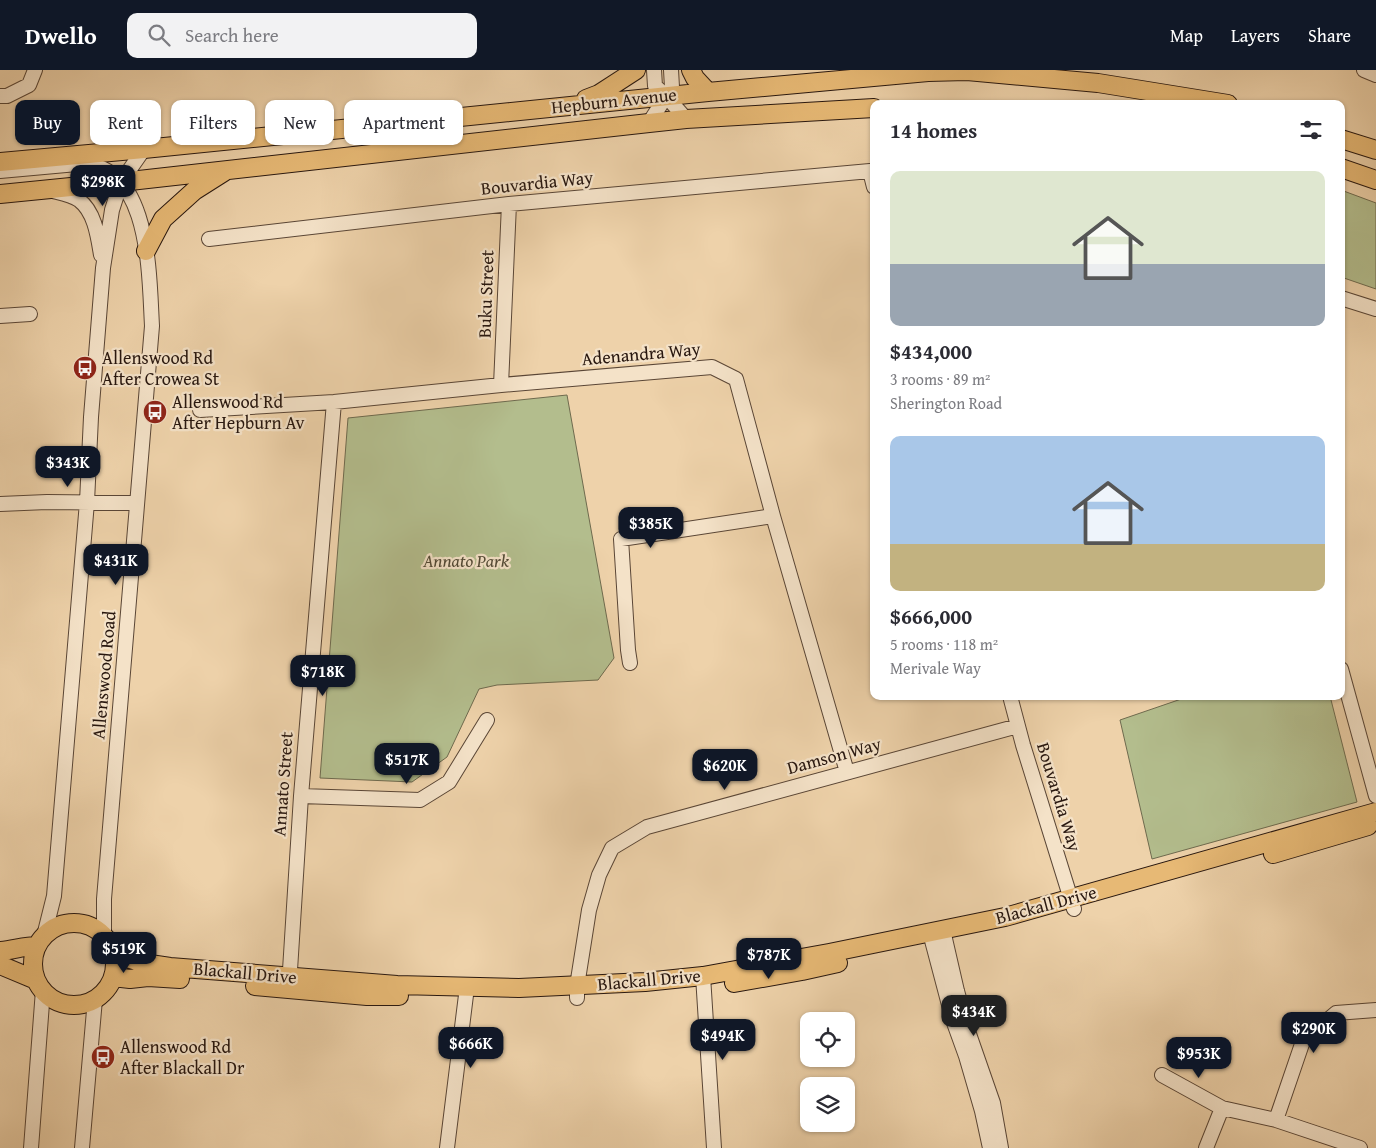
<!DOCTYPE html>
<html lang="en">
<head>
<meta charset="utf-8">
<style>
	body { margin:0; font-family:"Gentium Book Plus",serif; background:#f2f2f3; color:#2b2b33; height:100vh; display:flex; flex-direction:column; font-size:19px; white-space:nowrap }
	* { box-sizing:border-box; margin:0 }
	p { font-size:16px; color:#7c7c81 }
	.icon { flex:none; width:28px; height:28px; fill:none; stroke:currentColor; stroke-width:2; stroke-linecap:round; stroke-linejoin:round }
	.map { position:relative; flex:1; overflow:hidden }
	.drawer { position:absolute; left:870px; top:30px; width:475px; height:600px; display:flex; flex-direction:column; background:#fff; border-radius:10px; box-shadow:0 1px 4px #0004 }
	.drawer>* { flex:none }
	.banner { position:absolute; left:15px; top:30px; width:475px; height:45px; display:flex; gap:10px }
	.fabs { position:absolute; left:800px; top:942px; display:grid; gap:10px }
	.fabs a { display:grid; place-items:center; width:55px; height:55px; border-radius:10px; background:#fff; box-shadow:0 1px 4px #0004; font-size:25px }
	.price { position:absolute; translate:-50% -42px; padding:0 11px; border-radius:10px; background:#111827; color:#fff; font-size:16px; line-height:32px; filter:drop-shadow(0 1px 2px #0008) }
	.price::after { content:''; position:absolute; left:50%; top:30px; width:15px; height:11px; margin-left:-8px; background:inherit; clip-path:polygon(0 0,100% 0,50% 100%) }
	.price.current { background:#222; color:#fff }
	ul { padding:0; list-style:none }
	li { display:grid; align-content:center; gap:10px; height:265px; padding:0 20px }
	li span { display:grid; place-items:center; height:155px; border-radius:10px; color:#555 }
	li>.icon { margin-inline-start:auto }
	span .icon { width:90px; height:90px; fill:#fffc; stroke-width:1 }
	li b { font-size:21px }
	h2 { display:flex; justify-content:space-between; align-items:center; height:60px; padding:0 20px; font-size:21px }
	.tag { padding:0 18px; border-radius:10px; background:#fff; box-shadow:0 1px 4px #0004; font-size:18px; line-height:45px }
	.tag.current { background:#111827; color:#fff }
	header { display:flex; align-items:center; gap:30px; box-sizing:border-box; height:70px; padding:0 25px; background:#111827; color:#fff }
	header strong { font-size:24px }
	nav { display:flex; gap:28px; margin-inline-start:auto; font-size:18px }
	.search { width:350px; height:45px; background:#f2f2f3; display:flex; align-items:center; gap:12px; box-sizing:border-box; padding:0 18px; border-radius:10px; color:#7c7c81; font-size:19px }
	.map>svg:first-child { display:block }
	.green { fill:#b3bd8d; stroke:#6e6a4e }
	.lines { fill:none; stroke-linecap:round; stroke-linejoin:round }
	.minor-casing { stroke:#5a4636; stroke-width:16 }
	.major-casing { stroke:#28170f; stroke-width:20 }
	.minor { stroke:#f4e2c8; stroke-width:14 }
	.major { stroke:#e7b975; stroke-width:18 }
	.labels { text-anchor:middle; stroke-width:4.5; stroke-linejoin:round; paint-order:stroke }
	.street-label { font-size:18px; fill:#28170f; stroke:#f4e2c8 }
	.poi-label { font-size:18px; fill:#28170f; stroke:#f4e2c8; text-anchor:start }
	.park-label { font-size:18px; font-style:italic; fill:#524935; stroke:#f4e2c8 }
</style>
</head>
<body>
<header>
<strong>Dwello</strong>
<div class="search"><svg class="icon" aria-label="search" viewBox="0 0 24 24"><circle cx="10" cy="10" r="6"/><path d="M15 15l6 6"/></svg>Search here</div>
<nav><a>Map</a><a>Layers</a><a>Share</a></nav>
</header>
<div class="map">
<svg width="1376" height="1078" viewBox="0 0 1376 1078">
	<rect width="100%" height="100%" fill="#eed2aa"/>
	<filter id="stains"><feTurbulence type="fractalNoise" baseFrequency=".004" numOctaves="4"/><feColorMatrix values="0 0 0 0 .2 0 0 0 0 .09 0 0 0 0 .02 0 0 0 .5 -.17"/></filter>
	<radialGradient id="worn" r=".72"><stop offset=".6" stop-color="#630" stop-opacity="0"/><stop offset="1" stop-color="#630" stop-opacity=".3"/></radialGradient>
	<path class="green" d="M 1341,120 L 1376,133 L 1376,219 L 1341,207 Z
		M 567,325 L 614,588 L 598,610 L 497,615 L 479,619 L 447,687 L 412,712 L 320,708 L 348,348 Z
		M 1190,626 L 1330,626 L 1357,732 L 1152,789 L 1120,650 Z"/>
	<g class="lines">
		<g class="minor-casing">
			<path id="minor" d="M 654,0 L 655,16 L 666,26 L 686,49
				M 1364,0 L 1376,5
				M 0,26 L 7,26 L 29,15 L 35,0
				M 649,53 L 672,17 L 671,0
				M 0,101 L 77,94 C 151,91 149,205 152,256 L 104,829 L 104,867
				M 53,121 C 61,123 72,125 79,130 C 95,142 98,167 101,185
				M 209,169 L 509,134 L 870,101 L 874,117
				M 1341,228 L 1376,239
				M 0,246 L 30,244
				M 501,315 L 509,134
				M 200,340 L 334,332 L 501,315 L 712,297 L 736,309 L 773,446 L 847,702
				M 0,434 L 47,432 L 136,433
				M 630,593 L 628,580 L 621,469 L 773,446
				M 1341,599 L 1376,726
				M 1010,626 L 1023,675 L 1074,839
				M 301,726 L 420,730 L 449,712 L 487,650
				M 943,860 L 957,921 L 969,964 L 993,1033 L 1001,1078
				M 930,863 L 953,950 L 966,986 L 982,1041 L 990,1078
				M 44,866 L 54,826 L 87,432 L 91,347 L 103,198 L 112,140 L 121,112 L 144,79
				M 703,906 L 714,1078
				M 289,916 L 301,726 L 334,332
				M 577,928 L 577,916 L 589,840 L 599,805 L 612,778 L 647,757 L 1018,656
				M 1162,1005 L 1222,1038
				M 1276,1050 L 1303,971 L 1336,943 L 1376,940
				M 31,1078 L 43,920
				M 82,1078 L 95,929
				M 447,1078 L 467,917
				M 1206,1078 L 1222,1038 L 1276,1050 L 1360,1078"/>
		</g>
		<g class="major-casing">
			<path id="major" d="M 691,0 L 695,8 L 708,22
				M 586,29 L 599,24 L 636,0
				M 1341,69 L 1376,80
				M 0,92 L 144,79 L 708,22 L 928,2 L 967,1 L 1098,13 L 1228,34
				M 1341,98 L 1376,110
				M 0,124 L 121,112 L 649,53 L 686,49 L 874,38
				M 146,181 L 163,149 L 194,121 L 224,102
				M 1273,784 L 1368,756
				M33 894a41 41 0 1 1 82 0a41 41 0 1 1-82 0Z
				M 0,881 C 13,880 24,876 37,876
				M 114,884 L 143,893 L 170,897 L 397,915 L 519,918 L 645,912 L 703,906 L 829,883 L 1005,847 L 1376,742
				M 0,895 L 36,910
				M 113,907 L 130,909 L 148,907 L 180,909
				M 734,913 L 802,901 L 838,893
				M 255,916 L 367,926 L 399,926"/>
		</g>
		<use href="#minor" class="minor"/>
		<use href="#major" class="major"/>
	</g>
	<defs>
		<g id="bus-disc" transform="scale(1.25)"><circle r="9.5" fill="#8f2418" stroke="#f4e2c8"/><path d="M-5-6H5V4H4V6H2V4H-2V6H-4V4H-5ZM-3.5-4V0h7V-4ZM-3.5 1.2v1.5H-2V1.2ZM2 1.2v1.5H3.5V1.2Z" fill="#fff"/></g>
	</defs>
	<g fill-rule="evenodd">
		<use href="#bus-disc" x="85" y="298"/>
		<use href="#bus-disc" x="155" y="342"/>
		<use href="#bus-disc" x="103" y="987"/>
	</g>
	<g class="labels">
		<g class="street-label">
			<text transform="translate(614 31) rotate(-6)" y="6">Hepburn Avenue</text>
			<text transform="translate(537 113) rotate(-6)" y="6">Bouvardia Way</text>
			<text transform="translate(486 224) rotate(-88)" y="6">Buku Street</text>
			<text transform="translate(641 284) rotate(-5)" y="6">Adenandra Way</text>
			<text transform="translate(104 605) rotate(-85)" y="6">Allenswood Road</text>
			<text transform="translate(834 686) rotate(-15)" y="6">Damson Way</text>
			<text transform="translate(283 714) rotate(-86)" y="6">Annato Street</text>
			<text transform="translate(1059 727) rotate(73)" y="6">Bouvardia Way</text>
			<text transform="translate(1046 835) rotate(-15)" y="6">Blackall Drive</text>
			<text transform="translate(245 903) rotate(5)" y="6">Blackall Drive</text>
			<text transform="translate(649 910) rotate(-5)" y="6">Blackall Drive</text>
		</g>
		<g class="poi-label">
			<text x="102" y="294">Allenswood Rd<tspan x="102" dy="21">After Crowea St</tspan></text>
			<text x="172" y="338">Allenswood Rd<tspan x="172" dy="21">After Hepburn Av</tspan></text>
			<text x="120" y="983">Allenswood Rd<tspan x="120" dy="21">After Blackall Dr</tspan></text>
		</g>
		<g class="park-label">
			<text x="466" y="497">Annato Park</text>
		</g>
	</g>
	<rect width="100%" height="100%" filter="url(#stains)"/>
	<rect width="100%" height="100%" fill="url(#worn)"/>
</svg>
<div class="fabs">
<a><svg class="icon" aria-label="locate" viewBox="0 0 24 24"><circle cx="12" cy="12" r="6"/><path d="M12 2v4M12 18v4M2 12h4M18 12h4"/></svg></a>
<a><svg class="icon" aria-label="layers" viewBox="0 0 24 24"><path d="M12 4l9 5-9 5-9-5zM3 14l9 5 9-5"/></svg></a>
</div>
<b class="price" style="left:103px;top:137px">$298K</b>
<b class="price" style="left:68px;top:418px">$343K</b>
<b class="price" style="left:651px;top:479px">$385K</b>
<b class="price" style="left:116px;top:516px">$431K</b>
<b class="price" style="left:323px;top:627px">$718K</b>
<b class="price" style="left:407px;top:715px">$517K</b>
<b class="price" style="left:725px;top:721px">$620K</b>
<b class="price" style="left:124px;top:904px">$519K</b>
<b class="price" style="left:769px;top:910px">$787K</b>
<b class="price current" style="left:974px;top:967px">$434K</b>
<b class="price" style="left:1314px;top:984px">$290K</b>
<b class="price" style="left:723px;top:991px">$494K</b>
<b class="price" style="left:471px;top:999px">$666K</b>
<b class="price" style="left:1199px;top:1009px">$953K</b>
<div class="banner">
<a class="tag current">Buy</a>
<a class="tag">Rent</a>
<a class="tag">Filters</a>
<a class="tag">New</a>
<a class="tag">Apartment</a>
</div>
<section class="drawer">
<h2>14 homes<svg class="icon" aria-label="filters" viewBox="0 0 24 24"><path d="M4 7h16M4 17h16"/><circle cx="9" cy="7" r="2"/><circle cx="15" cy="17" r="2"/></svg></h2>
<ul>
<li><span style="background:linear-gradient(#dfe7d0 60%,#9aa5b1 0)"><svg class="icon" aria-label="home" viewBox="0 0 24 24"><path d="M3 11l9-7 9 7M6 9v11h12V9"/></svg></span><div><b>$434,000</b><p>3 rooms · 89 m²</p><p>Sherington Road</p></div></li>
<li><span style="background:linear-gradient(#a9c7e8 70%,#c2b280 0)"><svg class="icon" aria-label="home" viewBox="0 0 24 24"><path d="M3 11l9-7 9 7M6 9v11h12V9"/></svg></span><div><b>$666,000</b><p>5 rooms · 118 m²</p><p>Merivale Way</p></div></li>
</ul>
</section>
</div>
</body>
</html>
